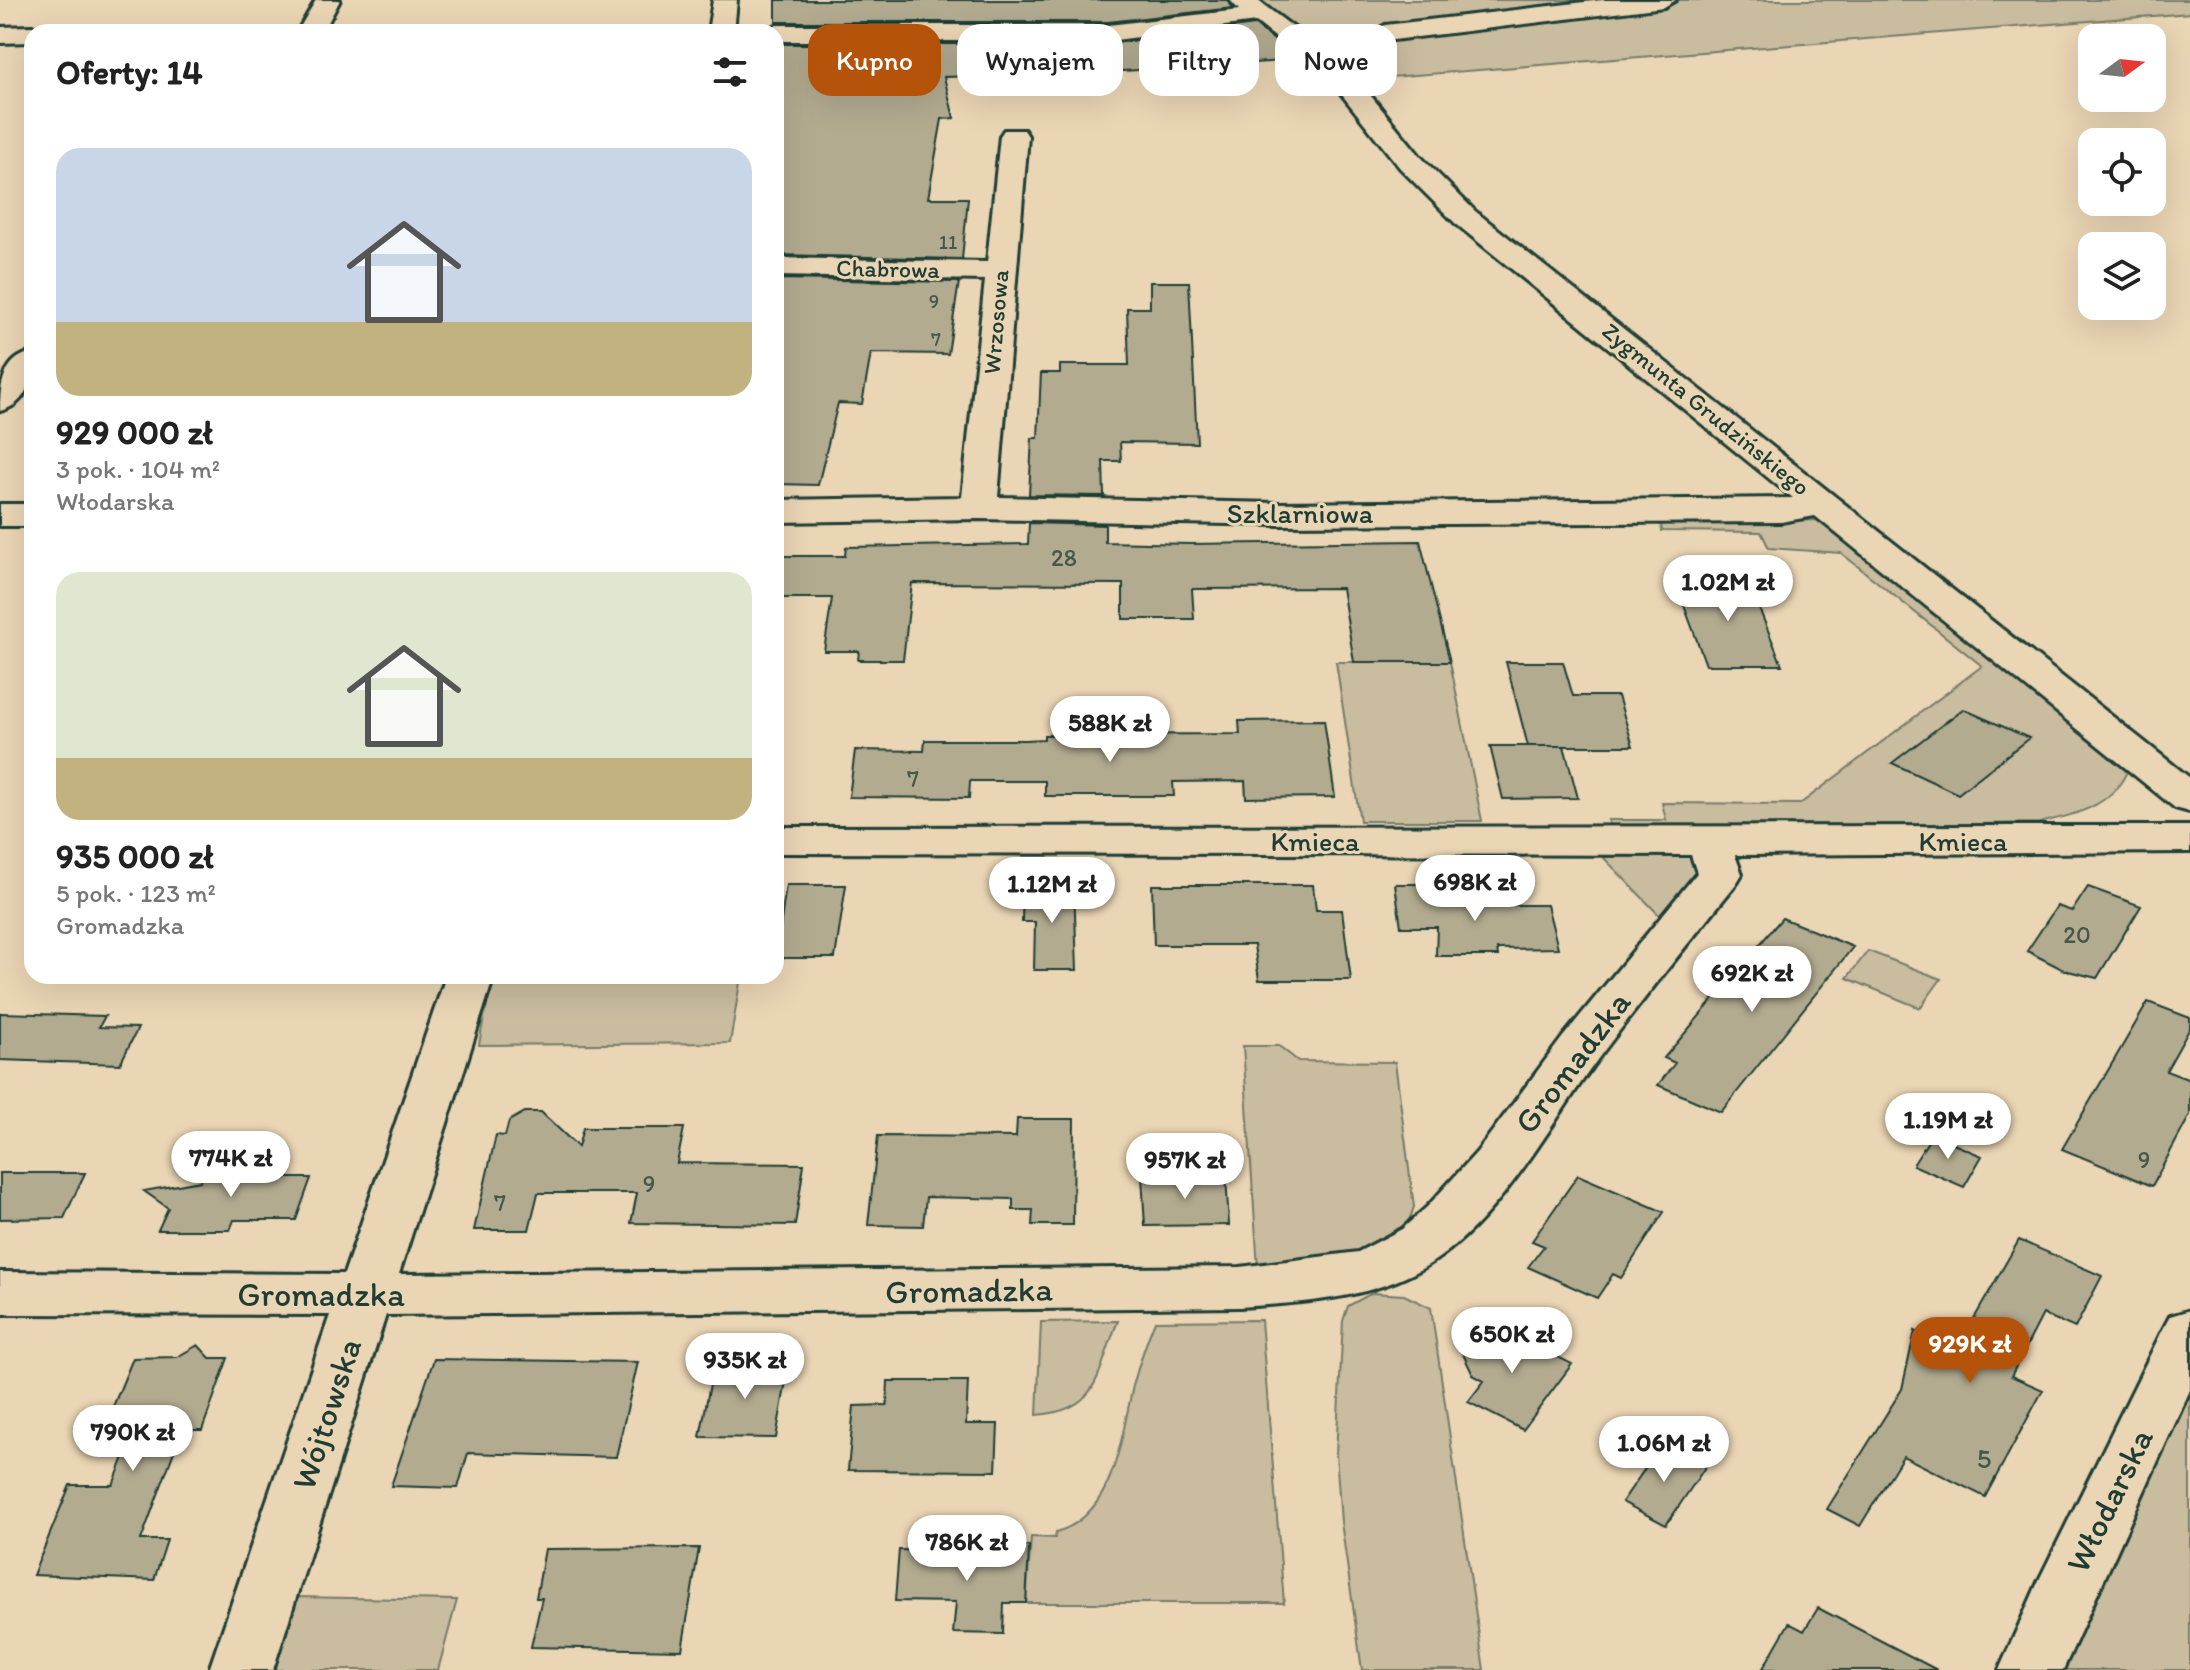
<!DOCTYPE html>
<html lang="pl">
<head>
<meta charset="utf-8">
<style>
	body { margin:0; font-family:Itim,sans-serif; background:#f6f6f6; color:#222; height:100vh; display:flex; flex-direction:column; font-size:30px; white-space:nowrap }
	* { box-sizing:border-box; margin:0 }
	p { font-size:26px; color:#767676 }
	.icon { flex:none; width:44px; height:44px; fill:none; stroke:currentColor; stroke-width:2; stroke-linecap:round; stroke-linejoin:round }
	.map { position:relative; flex:1; overflow:hidden }
	.sheet { position:absolute; left:24px; top:24px; width:760px; height:960px; display:flex; flex-direction:column; background:#fff; border-radius:24px; box-shadow:0 8px 32px #0002 }
	.sheet>* { flex:none }
	.hud { position:absolute; left:808px; top:24px; width:760px; height:72px; display:flex; gap:16px }
	.needle { width:52px; rotate:75deg }
	.controls { position:absolute; left:2078px; top:24px; display:grid; gap:16px }
	.controls a { display:grid; place-items:center; width:88px; height:88px; border-radius:16px; background:#fff; box-shadow:0 8px 32px #0002; font-size:40px }
	.price { position:absolute; translate:-50% -68px; padding:0 18px; border-radius:28px; background:#fff; color:#222; font-size:26px; line-height:52px; filter:drop-shadow(0 2px 4px #0008) }
	.price::after { content:''; position:absolute; left:50%; top:48px; width:24px; height:18px; margin-left:-12px; background:inherit; clip-path:polygon(0 0,100% 0,50% 100%) }
	.price.on { background:#b45309; color:#fff }
	ul { padding:0; list-style:none }
	li { display:grid; align-content:center; gap:16px; height:424px; padding:0 32px }
	li span { display:grid; place-items:center; height:248px; border-radius:24px; color:#555 }
	li>.icon { margin-inline-start:auto }
	span .icon { width:144px; height:144px; fill:#fffc; stroke-width:1 }
	li b { font-size:34px }
	h2 { display:flex; justify-content:space-between; align-items:center; height:96px; padding:0 32px; font-size:34px }
	.tag { padding:0 28px; border-radius:24px; background:#fff; box-shadow:0 8px 32px #0002; font-size:28px; line-height:72px }
	.tag.on { background:#b45309; color:#fff }
	.map>svg:first-child { display:block }
	.green { fill:#c9bc9f; stroke:#747c6a; stroke-width:2 }
	.building { fill:#b2ab90; stroke:#1f3d34; stroke-width:2 }
	.lines { fill:none; stroke-linecap:round; stroke-linejoin:round }
	.minor-casing { stroke:#1f3d34; stroke-width:6 }
	.minor { fill:#ead5b4; fill-rule:evenodd }
	.labels { text-anchor:middle; stroke-width:6; stroke-linejoin:round; paint-order:stroke }
	.far-number-label { font-size:20px; fill:#44584b }
	.far-street-label { font-size:24px; fill:#1f3d34; stroke:#ead5b4 }
	.number-label { font-size:24px; fill:#44584b }
	.street-label { font-size:28px; fill:#1f3d34; stroke:#ead5b4 }
	.near-number-label { font-size:28px; fill:#44584b }
	.near-street-label { font-size:34px; fill:#1f3d34; stroke:#ead5b4 }
</style>
</head>
<body>
<div class="map">
<svg width="2190" height="1670" viewBox="0 0 2190 1670">
	<rect width="100%" height="100%" fill="#ead5b4"/>
	<filter id="ink" filterUnits="userSpaceOnUse"><feTurbulence type="fractalNoise" baseFrequency=".0125" numOctaves="2"/><feDisplacementMap in="SourceGraphic" scale="16" xChannelSelector="R" yChannelSelector="G"/><feConvolveMatrix kernelMatrix="1 2 1 2 8 2 1 2 1" color-interpolation-filters="sRGB"/></filter>
	<g filter="url(#ink)">
		<path class="green" d="M 1257,0 L 2190,0 L 2190,13 L 1353,80 Z
			M 1827,520 L 2130,764 C 2116,806 2077,814 2039,823 L 1612,830 L 1608,820 L 1666,820 L 1662,803 L 1800,804 L 1982,666 L 1841,553 L 1769,548 L 1761,532 L 1662,531 L 1661,523 Z
			M 1336,662 L 1450,662 L 1482,821 L 1360,821 Z
			M 1752,852 L 1695,884 L 1661,917 L 1603,857 Z
			M 1868,951 L 1941,979 L 1920,1008 L 1847,978 Z
			M 491,976 L 741,976 L 730,1043 L 479,1045 Z
			M 1243,1046 L 1279,1046 L 1298,1061 L 1395,1062 L 1414,1207 C 1398,1265 1306,1261 1258,1268 Z
			M 1372,1293 L 1404,1295 L 1431,1308 L 1484,1670 L 1362,1670 L 1341,1522 L 1336,1454 L 1343,1321 L 1348,1306 Z
			M 1261,1320 L 1284,1603 L 1026,1603 L 1031,1537 L 1055,1538 L 1056,1532 C 1115,1516 1121,1436 1133,1386 C 1139,1364 1146,1342 1155,1321 Z
			M 1118,1321 C 1096,1373 1101,1410 1037,1415 L 1041,1322 Z
			M 2190,1358 L 2190,1670 L 2057,1670 Z
			M 295,1597 L 457,1600 L 438,1670 L 271,1670 Z"/>
		<path class="building" d="M 776,0 L 1227,0 L 1233,8 L 1108,22 L 776,22 Z
			M 1255,25 L 1300,60 L 1106,72 L 944,77 L 954,118 L 942,119 L 928,198 L 968,198 L 962,259 L 776,255 L 776,44 L 1108,44 Z
			M 776,279 L 959,282 L 948,354 L 871,353 L 862,404 L 838,403 L 818,485 L 776,484 Z
			M 1150,282 L 1189,282 L 1197,443 L 1120,442 L 1121,461 L 1103,461 L 1104,496 L 1029,495 L 1032,438 L 1038,438 L 1041,373 L 1060,373 L 1060,365 L 1129,365 L 1127,308 L 1150,308 Z
			M 1029,523 L 1105,525 L 1105,542 L 1190,544 L 1420,541 L 1450,662 L 1354,662 L 1342,588 L 1192,589 L 1194,619 L 1123,619 L 1123,584 L 912,583 L 903,660 L 858,660 L 859,651 L 824,651 L 832,598 L 776,598 L 776,556 L 845,556 L 846,547 L 1028,544 Z
			M 1675,581 L 1748,581 L 1782,665 L 1706,665 Z
			M 1506,662 L 1563,662 L 1573,696 L 1618,696 L 1633,746 L 1528,746 Z
			M 1963,709 L 2029,738 L 1958,794 L 1892,763 Z
			M 1324,720 L 1335,797 L 1246,798 L 1245,781 L 1173,782 L 1174,796 L 1045,796 L 1045,781 L 970,781 L 969,798 L 849,797 L 855,750 L 924,751 L 925,740 L 1026,740 L 1044,739 L 1044,735 L 1240,734 L 1239,721 Z
			M 1490,746 L 1564,746 L 1578,798 L 1503,799 Z
			M 1395,884 L 1437,884 L 1441,905 L 1547,905 L 1558,948 L 1497,949 L 1498,956 L 1436,956 L 1437,927 L 1401,927 Z
			M 786,885 L 846,885 L 835,958 L 776,958 Z
			M 1023,885 L 1074,885 L 1077,970 L 1034,970 L 1035,922 L 1022,922 Z
			M 1152,885 L 1313,885 L 1316,910 L 1342,910 L 1351,980 L 1259,980 L 1254,945 L 1154,945 Z
			M 2088,887 L 2141,906 L 2097,978 L 2064,970 L 2027,951 L 2057,906 L 2072,911 Z
			M 1782,918 L 1853,947 L 1721,1112 L 1658,1085 L 1675,1063 L 1664,1058 Z
			M 2148,1002 L 2190,1018 L 2190,1028 L 2166,1071 L 2190,1080 L 2190,1115 L 2152,1186 L 2062,1149 Z
			M 0,1013 L 105,1016 L 99,1027 L 138,1028 L 120,1064 L 0,1060 Z
			M 525,1112 L 541,1112 L 578,1147 L 583,1128 L 684,1128 L 677,1163 L 804,1164 L 795,1225 L 631,1223 L 637,1193 L 538,1193 L 529,1230 L 474,1230 L 496,1135 L 505,1136 L 509,1121 Z
			M 1017,1119 L 1074,1119 L 1073,1225 L 1032,1225 L 1033,1210 L 1013,1210 L 1013,1199 L 926,1197 L 923,1226 L 868,1225 L 878,1136 L 1016,1137 Z
			M 1932,1135 L 1982,1156 L 1964,1187 L 1913,1165 Z
			M 204,1169 L 284,1169 L 281,1178 L 311,1178 L 296,1220 L 234,1220 L 230,1230 L 158,1230 L 168,1208 L 144,1191 L 200,1181 Z
			M 0,1173 L 85,1173 L 64,1218 L 0,1219 Z
			M 1578,1175 L 1664,1212 L 1621,1278 L 1613,1274 L 1597,1298 L 1528,1267 L 1544,1246 L 1532,1241 Z
			M 1142,1176 L 1226,1176 L 1229,1225 L 1145,1226 Z
			M 2019,1240 L 2102,1276 L 2075,1328 L 2043,1314 L 2011,1376 L 2043,1390 L 1985,1497 L 1903,1456 L 1860,1526 L 1827,1509 L 1902,1389 L 1915,1331 L 1956,1350 Z
			M 1483,1325 L 1495,1325 L 1572,1364 L 1523,1430 L 1468,1402 L 1484,1381 L 1473,1375 L 1462,1352 Z
			M 198,1345 L 210,1358 L 228,1358 L 202,1430 L 182,1430 L 141,1540 L 167,1540 L 154,1580 L 33,1575 L 70,1485 L 113,1485 L 143,1409 L 112,1409 L 133,1358 L 177,1357 Z
			M 434,1359 L 638,1362 L 616,1457 L 468,1453 L 458,1488 L 391,1486 Z
			M 714,1363 L 789,1364 L 776,1438 L 700,1437 Z
			M 888,1381 L 968,1381 L 966,1424 L 998,1424 L 996,1471 L 848,1470 L 854,1406 L 887,1405 Z
			M 1662,1444 L 1706,1466 L 1666,1525 L 1622,1502 Z
			M 972,1546 L 1029,1546 L 1026,1603 L 1004,1603 L 1003,1634 L 953,1633 L 956,1602 L 895,1601 L 899,1550 L 965,1551 Z
			M 699,1548 L 682,1650 L 531,1647 L 542,1598 L 536,1598 L 545,1549 Z
			M 1818,1608 L 1937,1670 L 1762,1670 L 1789,1623 L 1804,1631 Z"/>
		<g class="lines">
			<g class="minor-casing">
				<path id="minor" d="M 316,0 L 340,0 L 323,32 L 297,32 Z
					M 713,0 L 737,0 L 734,32 L 708,32 Z
					M 1230,0 L 1257,0 L 1349,69 L 1420,156 L 1475,211 L 2190,778 L 2190,812 L 2175,808 L 1815,516 L 1781,522 L 1277,525 L 979,519 L 776,522 L 776,500 L 962,497 L 985,280 L 776,276 L 776,258 L 987,262 L 1000,136 L 1004,130 L 1024,130 L 1028,136 L 998,497 L 1277,503 L 1793,498 L 1455,223 L 1400,168 L 1331,81 L 1256,22 L 1108,41 L 776,41 L 776,32 L 764,32 L 776,25 L 1108,25 L 1239,10 Z
					M 1602,0 L 1676,0 L 1664,7 L 1385,41 L 1372,33 L 1385,25 Z
					M 32,26 L 43,32 L 32,32 L 32,42 L 0,43 L 0,27 Z
					M 32,352 C 32,378 29,404 0,411 C 0,385 3,359 32,352 Z
					M 0,504 L 32,504 L 32,526 L 0,526 Z
					M 2190,826 L 2190,852 L 1735,855 L 1742,874 L 1736,884 C 1689,942 1642,1000 1597,1060 C 1546,1130 1492,1235 1412,1274 C 1359,1300 1298,1303 1240,1307 L 386,1315 L 273,1670 L 209,1670 L 330,1315 L 0,1314 L 0,1272 L 344,1274 L 446,976 L 494,976 L 399,1274 L 1240,1267 L 1358,1252 L 1402,1229 L 1427,1207 L 1477,1152 L 1562,1038 L 1697,873 L 1691,855 L 776,853 L 776,827 Z
					M 2190,1310 L 2190,1390 L 2063,1670 L 1999,1670 L 2039,1580 L 2162,1331 L 2170,1316 Z"/>
			</g>
			<use href="#minor" class="minor"/>
		</g>
	</g>
	<g class="labels">
		<g class="far-number-label">
			<text x="948" y="249">11</text>
			<text x="934" y="308">9</text>
			<text x="936" y="346">7</text>
		</g>
		<g class="far-street-label">
			<text transform="translate(888 269) rotate(1)" y="8">Chabrowa</text>
			<text transform="translate(996 322) rotate(-85)" y="8">Wrzosowa</text>
			<text transform="translate(1706 409) rotate(39)" y="8">Zygmunta Grudzińskiego</text>
		</g>
		<g class="number-label">
			<text x="1064" y="566">28</text>
			<text x="913" y="787">7</text>
			<text x="2077" y="943">20</text>
			<text x="2144" y="1168">9</text>
			<text x="649" y="1192">9</text>
			<text x="500" y="1211">7</text>
		</g>
		<g class="street-label">
			<text x="1300" y="523">Szklarniowa</text>
			<text x="1315" y="851">Kmieca</text>
			<text x="1963" y="851">Kmieca</text>
		</g>
		<g class="near-number-label">
			<text x="1984" y="1468">5</text>
		</g>
		<g class="near-street-label">
			<text transform="translate(1572 1062) rotate(-53)" y="12">Gromadzka</text>
			<text transform="translate(969 1290) rotate(-1)" y="12">Gromadzka</text>
			<text x="321" y="1306">Gromadzka</text>
			<text transform="translate(326 1414) rotate(-72)" y="12">Wójtowska</text>
			<text transform="translate(2109 1500) rotate(-64)" y="12">Włodarska</text>
		</g>
	</g>
</svg>
<div class="controls">
<a><svg class="needle" viewBox="-14 -14 28 28"><path d="M0-13l5 13h-10z" fill="#e53935"/><path d="M0 13l5-13h-10z" fill="#767676"/></svg></a>
<a><svg class="icon" aria-label="locate" viewBox="0 0 24 24"><circle cx="12" cy="12" r="6"/><path d="M12 2v4M12 18v4M2 12h4M18 12h4"/></svg></a>
<a><svg class="icon" aria-label="layers" viewBox="0 0 24 24"><path d="M12 4l9 5-9 5-9-5zM3 14l9 5 9-5"/></svg></a>
</div>
<b class="price" style="left:1728px;top:623px">1.02M zł</b>
<b class="price" style="left:1110px;top:764px">588K zł</b>
<b class="price" style="left:1475px;top:923px">698K zł</b>
<b class="price" style="left:1052px;top:925px">1.12M zł</b>
<b class="price" style="left:1752px;top:1014px">692K zł</b>
<b class="price" style="left:1948px;top:1161px">1.19M zł</b>
<b class="price" style="left:231px;top:1199px">774K zł</b>
<b class="price" style="left:1185px;top:1201px">957K zł</b>
<b class="price" style="left:1512px;top:1375px">650K zł</b>
<b class="price on" style="left:1970px;top:1385px">929K zł</b>
<b class="price" style="left:745px;top:1401px">935K zł</b>
<b class="price" style="left:133px;top:1473px">790K zł</b>
<b class="price" style="left:1664px;top:1484px">1.06M zł</b>
<b class="price" style="left:967px;top:1583px">786K zł</b>
<div class="hud">
<a class="tag on">Kupno</a>
<a class="tag">Wynajem</a>
<a class="tag">Filtry</a>
<a class="tag">Nowe</a>
</div>
<section class="sheet">
<h2>Oferty: 14<svg class="icon" aria-label="filters" viewBox="0 0 24 24"><path d="M4 7h16M4 17h16"/><circle cx="9" cy="7" r="2"/><circle cx="15" cy="17" r="2"/></svg></h2>
<ul>
<li><span style="background:linear-gradient(#c9d6e8 70%,#c2b280 0)"><svg class="icon" aria-label="home" viewBox="0 0 24 24"><path d="M3 11l9-7 9 7M6 9v11h12V9"/></svg></span><div><b>929 000 zł</b><p>3 pok. · 104 m²</p><p>Włodarska</p></div></li>
<li><span style="background:linear-gradient(#dfe7d0 75%,#c2b280 0)"><svg class="icon" aria-label="home" viewBox="0 0 24 24"><path d="M3 11l9-7 9 7M6 9v11h12V9"/></svg></span><div><b>935 000 zł</b><p>5 pok. · 123 m²</p><p>Gromadzka</p></div></li>
</ul>
</section>
</div>
</body>
</html>
